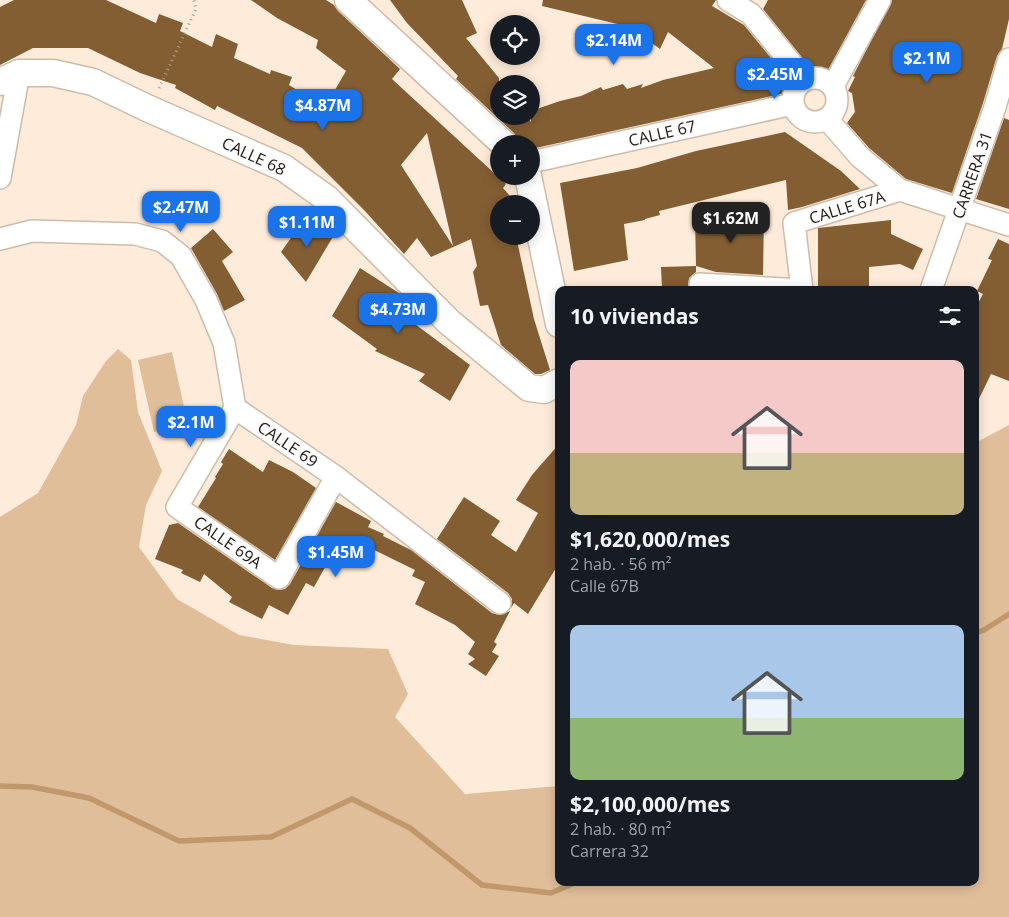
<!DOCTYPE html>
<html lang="es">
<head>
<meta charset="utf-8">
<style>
	body { margin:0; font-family:"Open Sans",sans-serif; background:#20242c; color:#f1f3f6; height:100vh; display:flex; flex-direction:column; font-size:19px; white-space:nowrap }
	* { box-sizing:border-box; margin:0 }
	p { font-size:16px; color:#9ea1a6 }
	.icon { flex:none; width:28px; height:28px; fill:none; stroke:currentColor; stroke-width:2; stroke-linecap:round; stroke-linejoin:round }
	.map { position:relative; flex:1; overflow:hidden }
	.side { position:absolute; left:555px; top:286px; width:424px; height:600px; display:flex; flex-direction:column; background:#171b24; border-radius:10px; box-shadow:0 2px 12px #0003 }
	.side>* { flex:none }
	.buttons { position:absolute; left:490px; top:15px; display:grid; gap:10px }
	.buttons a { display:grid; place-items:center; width:50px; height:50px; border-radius:50%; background:#171b24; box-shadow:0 2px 12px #0003; font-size:25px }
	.price { position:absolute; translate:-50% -42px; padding:0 11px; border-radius:10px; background:#1a73e8; color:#fff; font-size:16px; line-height:32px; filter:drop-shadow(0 1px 2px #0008) }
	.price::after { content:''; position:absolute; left:50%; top:30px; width:15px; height:11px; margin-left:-8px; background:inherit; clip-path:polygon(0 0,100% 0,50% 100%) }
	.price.selected { background:#222; color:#fff }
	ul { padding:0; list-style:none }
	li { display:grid; align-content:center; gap:10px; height:265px; padding:0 15px }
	li span { display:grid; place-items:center; height:155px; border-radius:10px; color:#555 }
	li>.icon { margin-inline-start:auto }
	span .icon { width:90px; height:90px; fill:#fffc; stroke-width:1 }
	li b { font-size:21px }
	h2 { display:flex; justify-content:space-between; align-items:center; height:60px; padding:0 15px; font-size:21px }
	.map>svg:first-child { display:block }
	.green { fill:#e0be9a }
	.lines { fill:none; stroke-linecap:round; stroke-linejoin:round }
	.stream { stroke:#c1986c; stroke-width:5.5 }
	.building { fill:#845e33; fill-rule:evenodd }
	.minor-casing { stroke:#cdbcaa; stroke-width:24 }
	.tertiary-casing { stroke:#cdbcaa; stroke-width:29 }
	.path { stroke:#ab9d8f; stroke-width:3; stroke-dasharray:1 4; stroke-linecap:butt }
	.minor { stroke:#fff; stroke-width:21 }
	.tertiary { stroke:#fff; stroke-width:26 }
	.labels { text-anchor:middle; stroke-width:4; stroke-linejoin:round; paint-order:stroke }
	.street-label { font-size:16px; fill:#1e1811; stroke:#fcfcfc }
</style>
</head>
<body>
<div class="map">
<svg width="1009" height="917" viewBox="0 0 1009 917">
	<rect width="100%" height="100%" fill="#feebd9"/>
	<path class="green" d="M 118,349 L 131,360 L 138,412 L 162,471 L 146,505 L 139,547 L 177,599 L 239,635 L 294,645 L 388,649 L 408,694 L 395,717 L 465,794 L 559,786 L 559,882 L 975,882 L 975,443 L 1009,425 L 1009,917 L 0,917 L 0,517 L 38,493 L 76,425 L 83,396 L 106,361 Z
		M 172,352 L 188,425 L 154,432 L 138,360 Z"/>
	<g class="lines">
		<path class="stream" d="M 975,633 L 984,630 L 1009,614
			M 0,786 L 32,787 L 89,798 L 179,841 L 271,837 L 352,799 L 410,828 L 482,885 L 551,893 L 577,882"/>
	</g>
	<path class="building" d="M 14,0 L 106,0 L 156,23 L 159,14 L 183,23 L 180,31 L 212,47 L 216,34 L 238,44 L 234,58 L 270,74 L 271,70 L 292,77 L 289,85 L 325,107 L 346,71 L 316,48 L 318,40 L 277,18 L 251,0 L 326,0 L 334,5 L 338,11 L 400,69 L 392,79 L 506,184 L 503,188 L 517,204 L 499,204 L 499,236 L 516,236 L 534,319 L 550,370 L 541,374 L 535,374 L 501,345 L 488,305 L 480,306 L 473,272 L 477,266 L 471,239 L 431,257 L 417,238 L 404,254 L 364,210 L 302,148 L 217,106 L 215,110 L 175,88 L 176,85 L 140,73 L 88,48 L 33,48 L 0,65 L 0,7 ZM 427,133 L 453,246 L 401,165 Z
		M 390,0 L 462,0 L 477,33 L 466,38 L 499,78 L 499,116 L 527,116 L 531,122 L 531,111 L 560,101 L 581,96 L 601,87 L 603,90 L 623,84 L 627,89 L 643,84 L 641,88 L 663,80 L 714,68 L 668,32 L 660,49 L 630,27 L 542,6 L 543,0 L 716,0 L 712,6 L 744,25 L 793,85 L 790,92 L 531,149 L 531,144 L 519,144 L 514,133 L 456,79 L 458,76 L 407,23 Z
		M 768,0 L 866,0 L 828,70 L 813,71 L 763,9 Z
		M 892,0 L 1009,0 L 1009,19 L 1002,49 L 997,56 L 983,103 L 952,193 L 906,179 L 869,148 L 847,123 L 855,112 L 852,93 L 848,91 L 855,77 L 853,76 Z
		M 1004,118 L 1009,120 L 1009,209 L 976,199 Z
		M 785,132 L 841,171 L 860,189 L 802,207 L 788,210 L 786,180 L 659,211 L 660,215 L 645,219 L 645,220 L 624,224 L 628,260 L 574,271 L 560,183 L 637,168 L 696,151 Z
		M 764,215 L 763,275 L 716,272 L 696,266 L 695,218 Z
		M 891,220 L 891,234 L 923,249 L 913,270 L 900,264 L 869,267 L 869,290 L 818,290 L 818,228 Z
		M 303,221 L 334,235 L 306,282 L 281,252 Z
		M 213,229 L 233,252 L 222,261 L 245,300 L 224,311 L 217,294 L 191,248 Z
		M 998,239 L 1009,244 L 1009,381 L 991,374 L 975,407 L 975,309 L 983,294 L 977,291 L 992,260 L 988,259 Z
		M 696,266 L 696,272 L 689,278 L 688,290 L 662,290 L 661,267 Z
		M 360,268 L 399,293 L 388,304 L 470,365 L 450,401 L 419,381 L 425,374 L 375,351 L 377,349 L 332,316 Z
		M 559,444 L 559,563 L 528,614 L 514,603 L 511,608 L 512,599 L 508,593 L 437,539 L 464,497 L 500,521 L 491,535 L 516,552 L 538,513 L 516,500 L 532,475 Z
		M 229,449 L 263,472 L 269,460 L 293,472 L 316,488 L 275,560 L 198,507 L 216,478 L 215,477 L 223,464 L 221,462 Z
		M 336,502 L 371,521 L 368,527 L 384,534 L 383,536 L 411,550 L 492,613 L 499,615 L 510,611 L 494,642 L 497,644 L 492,652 L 499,656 L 486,676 L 468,664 L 475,659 L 468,654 L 475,642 L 455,625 L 415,604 L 425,582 L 412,576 L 415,570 L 360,543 L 356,552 L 338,544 L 314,587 L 306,583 L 288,615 L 269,605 L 262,619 L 229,602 L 232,597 L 204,574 L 200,582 L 181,573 L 183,570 L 155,559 L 169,525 L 178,523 L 272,588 L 278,590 L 285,589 L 290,584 Z"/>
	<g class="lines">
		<g class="minor-casing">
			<path id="minor" d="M 728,0 L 751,14 L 805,80
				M793 100a22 22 0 1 1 44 0a22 22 0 1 1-44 0Z
				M 833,86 L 880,0
				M 827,119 L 860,157 L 900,190 L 1009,225
				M 531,162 L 793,104
				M 0,178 L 19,73
				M 0,239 L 32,231 L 135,234 L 162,241 L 181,256 L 206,300 L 224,343 L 235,408 L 336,477 L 500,603
				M 700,290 L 700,284 L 802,290
				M 802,290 L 794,223 L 900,190
				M 931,290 L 995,107 L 1009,59
				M 235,408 L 177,507 L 279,578 L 336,477"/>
		</g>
		<g class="tertiary-casing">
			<path id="tertiary" d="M 348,0 L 504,144
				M 0,82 L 19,73 L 53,73 L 93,82 L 147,108 L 284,168 L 326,198 L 449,322 L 529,388 L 544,390 L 559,382
				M 528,176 L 559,324"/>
		</g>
		<path class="path" d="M 159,88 L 196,9 L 194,0"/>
		<use href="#minor" class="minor"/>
		<use href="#tertiary" class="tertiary"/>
	</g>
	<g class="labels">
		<g class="street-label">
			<text transform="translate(662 133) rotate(-13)" y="6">CALLE 67</text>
			<text transform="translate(254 156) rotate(25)" y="6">CALLE 68</text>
			<text transform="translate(972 175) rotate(-71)" y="6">CARRERA 31</text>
			<text transform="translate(847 207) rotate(-17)" y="6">CALLE 67A</text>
			<text transform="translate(288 444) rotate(34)" y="6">CALLE 69</text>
			<text transform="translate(228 542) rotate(35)" y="6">CALLE 69A</text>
		</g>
	</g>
</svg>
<div class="buttons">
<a><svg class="icon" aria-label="locate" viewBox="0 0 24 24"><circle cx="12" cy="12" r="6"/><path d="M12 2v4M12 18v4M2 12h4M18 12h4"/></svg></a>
<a><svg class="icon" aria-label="layers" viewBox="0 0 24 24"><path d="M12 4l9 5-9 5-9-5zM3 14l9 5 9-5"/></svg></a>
<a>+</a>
<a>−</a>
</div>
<b class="price" style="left:614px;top:66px">$2.14M</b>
<b class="price" style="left:927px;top:84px">$2.1M</b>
<b class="price" style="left:775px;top:100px">$2.45M</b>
<b class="price" style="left:323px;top:131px">$4.87M</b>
<b class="price" style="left:181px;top:233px">$2.47M</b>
<b class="price selected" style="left:731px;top:244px">$1.62M</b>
<b class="price" style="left:307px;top:248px">$1.11M</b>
<b class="price" style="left:398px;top:335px">$4.73M</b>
<b class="price" style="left:191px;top:448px">$2.1M</b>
<b class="price" style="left:336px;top:578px">$1.45M</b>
<section class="side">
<h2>10 viviendas<svg class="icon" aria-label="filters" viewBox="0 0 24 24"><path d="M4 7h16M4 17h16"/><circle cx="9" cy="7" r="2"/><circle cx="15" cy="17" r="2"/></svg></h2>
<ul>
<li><span style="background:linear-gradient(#f6c9c9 60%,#c2b280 0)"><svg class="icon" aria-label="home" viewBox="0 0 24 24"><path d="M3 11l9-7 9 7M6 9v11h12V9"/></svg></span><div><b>$1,620,000/mes</b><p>2 hab. · 56 m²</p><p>Calle 67B</p></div></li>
<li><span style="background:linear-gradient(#a9c7e8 60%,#8fb573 0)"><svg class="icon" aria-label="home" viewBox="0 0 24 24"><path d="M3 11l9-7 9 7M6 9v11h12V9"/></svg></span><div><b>$2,100,000/mes</b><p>2 hab. · 80 m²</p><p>Carrera 32</p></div></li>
</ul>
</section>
</div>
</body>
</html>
